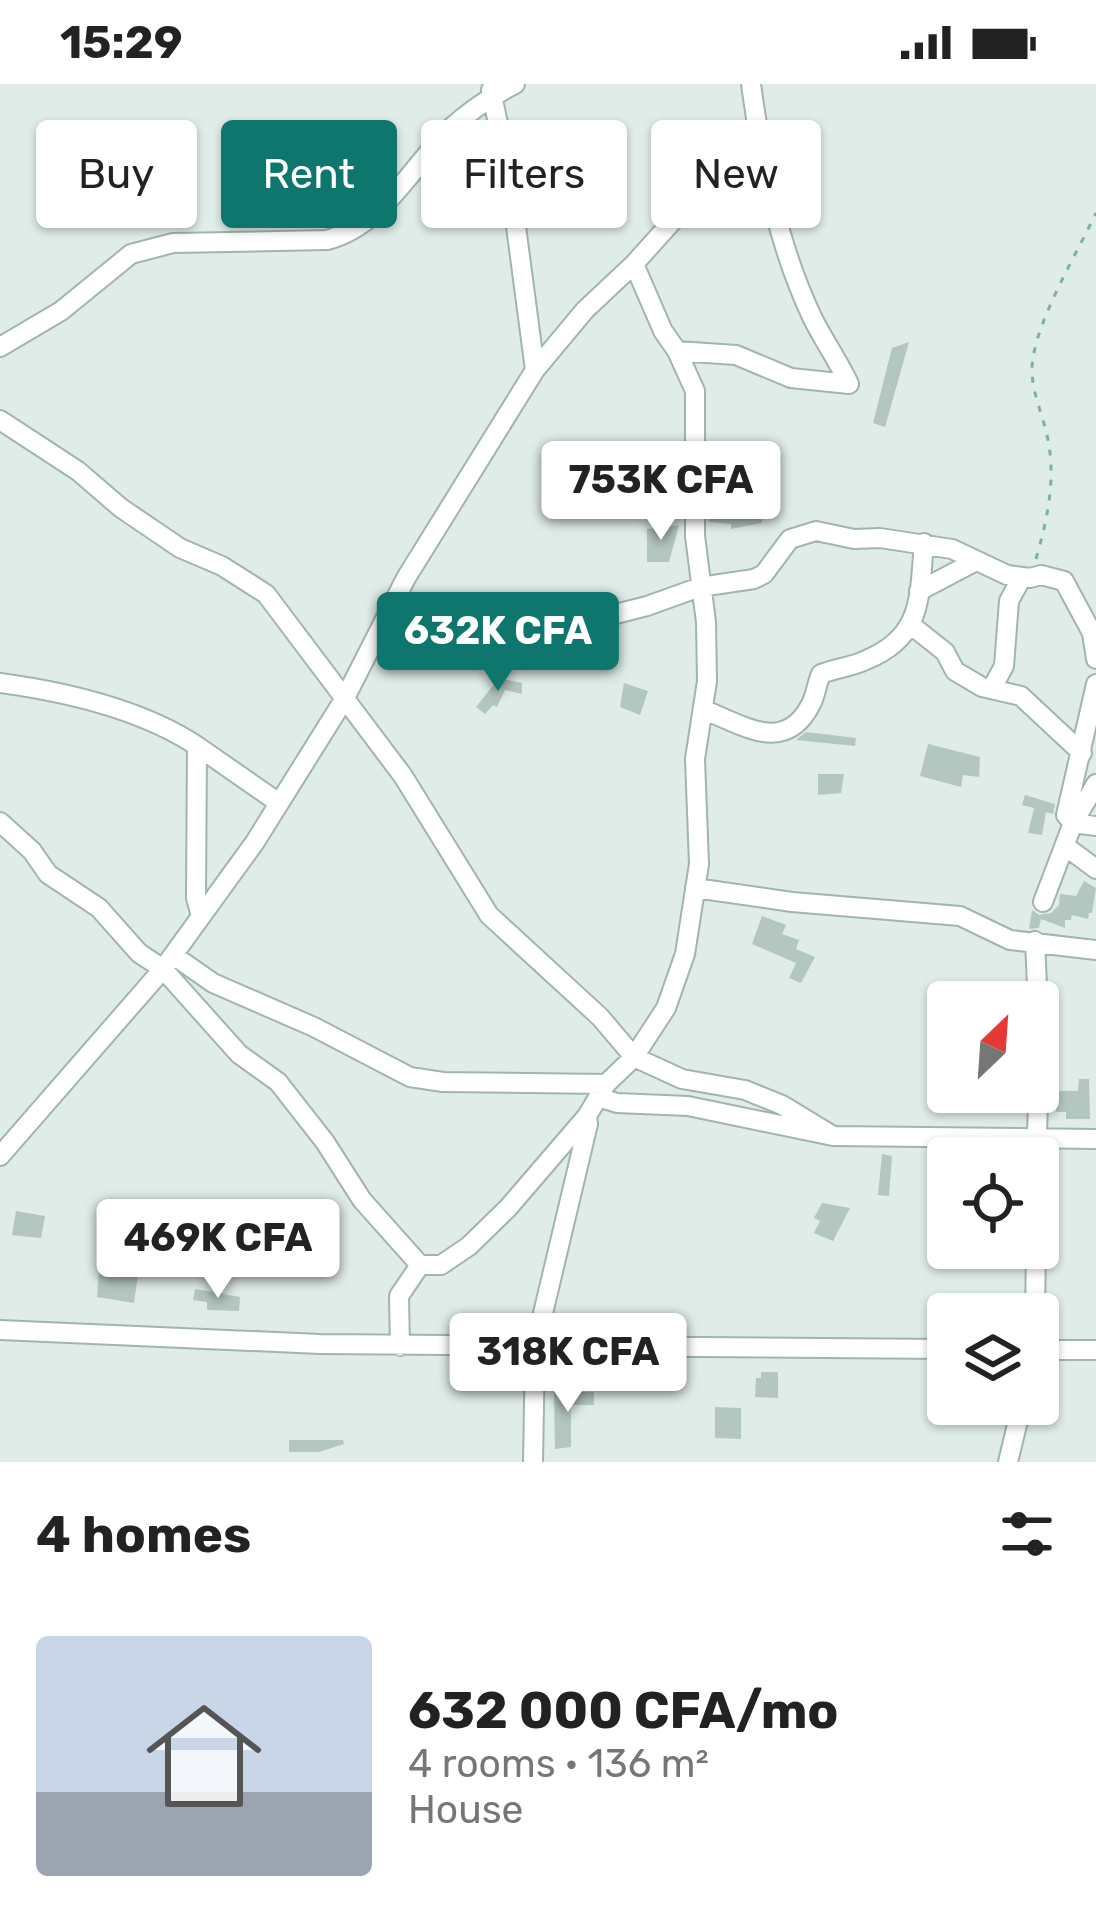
<!DOCTYPE html>
<html lang="en">
<head>
<meta charset="utf-8">
<style>
	body { margin:0; font-family:Rubik,sans-serif; background:#f6f6f6; color:#222; height:100vh; display:flex; flex-direction:column; font-size:45px; white-space:nowrap }
	* { box-sizing:border-box; margin:0 }
	p { font-size:39px; color:#767676 }
	.icon { flex:none; width:66px; height:66px; fill:none; stroke:currentColor; stroke-width:2; stroke-linecap:round; stroke-linejoin:round }
	.map { position:relative; height:1378px; overflow:hidden }
	.sheet { display:flex; flex-direction:column; background:#fff; flex:1 }
	.sheet>* { flex:none }
	.banner { position:absolute; left:36px; top:36px; width:1026px; height:108px; display:flex; gap:24px }
	.needle { width:78px; rotate:25deg }
	.fabs { position:absolute; left:927px; top:897px; display:grid; gap:24px }
	.fabs a { display:grid; place-items:center; width:132px; height:132px; border-radius:12px; background:#fff; box-shadow:0 3px 9px #0004; font-size:60px }
	.price { position:absolute; translate:-50% -102px; padding:0 27px; border-radius:12px; background:#fff; color:#222; font-size:39px; line-height:78px; filter:drop-shadow(0 3px 6px #0008) }
	.price::after { content:''; position:absolute; left:50%; top:72px; width:36px; height:27px; margin-left:-18px; background:inherit; clip-path:polygon(0 0,100% 0,50% 100%) }
	.price.current { background:#0f766e; color:#fff }
	ul { padding:0; list-style:none }
	li { display:flex; align-items:center; gap:36px; height:300px; padding:0 36px }
	li+li { border-top:3px solid #e0e0e0 }
	li span { display:grid; place-items:center; flex:none; width:336px; height:240px; border-radius:12px; color:#555 }
	li>.icon { margin-inline-start:auto }
	span .icon { width:144px; height:144px; fill:#fffc; stroke-width:1 }
	li b { font-size:51px }
	h2 { display:flex; justify-content:space-between; align-items:center; height:144px; padding:0 36px; font-size:51px }
	.tag { padding:0 42px; border-radius:12px; background:#fff; box-shadow:0 3px 9px #0004; font-size:42px; line-height:108px }
	.tag.current { background:#0f766e; color:#fff }
	.status { display:flex; justify-content:space-between; align-items:center; height:84px; padding:0 60px; background:#fff; direction:ltr }
	.status svg { height:33px; fill:currentColor }
	.map>svg:first-child { display:block }
	.building { fill:#b4c6c0 }
	.lines { fill:none; stroke-linecap:round; stroke-linejoin:round }
	.minor-casing { stroke:#a2b4af; stroke-width:22 }
	.path { stroke:#7eb1a5; stroke-width:3; stroke-dasharray:6 9; stroke-linecap:butt }
	.minor { stroke:#fff; stroke-width:18 }
</style>
</head>
<body>
<div class="status"><b>15:29</b><svg viewBox="0 0 49 12"><path d="M0 12V9h3v3zM5 12V6h3v6zM10 12V3h3v9zM15 12V0h3v12zM26 1h20v11H26zM47 4h2v5h-2z"/></svg></div>
<div class="map">
<svg width="1096" height="1378" viewBox="0 0 1096 1378">
	<rect width="100%" height="100%" fill="#dfece7"/>
	<path class="building" d="M 909,258 L 885,343 L 873,339 L 892,264 Z
		M 760,426 L 762,439 L 731,445 L 731,440 L 709,438 L 709,433 Z
		M 679,441 L 669,478 L 647,478 L 647,445 Z
		M 499,594 L 522,599 L 522,610 L 505,606 L 497,623 L 493,621 L 485,630 L 476,623 Z
		M 624,599 L 648,607 L 640,631 L 620,623 Z
		M 806,648 L 856,654 L 855,662 L 796,656 Z
		M 928,660 L 980,673 L 979,693 L 963,691 L 961,703 L 920,692 Z
		M 818,690 L 844,690 L 841,709 L 818,711 Z
		M 1025,711 L 1055,720 L 1053,730 L 1046,728 L 1042,751 L 1028,749 L 1034,724 L 1022,721 Z
		M 1084,797 L 1096,804 L 1092,829 L 1089,829 L 1088,835 L 1072,831 L 1071,836 L 1065,836 L 1065,844 L 1041,835 L 1039,844 L 1029,845 L 1032,826 L 1039,831 L 1051,829 L 1059,821 L 1060,810 L 1076,812 Z
		M 762,832 L 786,841 L 782,850 L 799,856 L 796,865 L 815,873 L 801,899 L 789,894 L 796,879 L 752,860 Z
		M 1079,995 L 1089,995 L 1090,1035 L 1066,1035 L 1066,1028 L 1056,1028 L 1055,1007 L 1078,1007 Z
		M 882,1070 L 892,1072 L 889,1112 L 878,1111 Z
		M 822,1119 L 850,1124 L 833,1157 L 814,1149 L 820,1137 L 814,1134 Z
		M 16,1127 L 45,1132 L 41,1154 L 12,1151 Z
		M 99,1186 L 138,1190 L 134,1219 L 97,1213 Z
		M 195,1205 L 240,1213 L 239,1227 L 207,1226 L 207,1218 L 193,1216 Z
		M 761,1288 L 778,1288 L 778,1314 L 755,1313 L 756,1294 L 761,1294 Z
		M 554,1308 L 594,1308 L 594,1321 L 571,1321 L 571,1363 L 555,1365 Z
		M 715,1323 L 741,1324 L 741,1355 L 715,1354 Z
		M 289,1356 L 343,1356 L 344,1360 L 319,1368 L 289,1368 Z"/>
	<g class="lines">
		<g class="minor-casing">
			<path id="minor" d="M 491,6 L 510,97 L 535,286
				M 634,180 L 663,247 L 677,267
				M 0,263 L 61,227 L 131,170 L 173,159 L 327,156 C 383,142 412,81 452,43 C 471,26 492,12 515,0
				M 0,336 L 78,387 L 121,424 L 180,464 L 222,482 L 266,510 L 403,692 L 489,831 L 600,933 L 634,973 L 682,995 L 745,1006 L 782,1021 L 833,1052
				M 919,507 L 976,477
				M 391,523 L 536,545 L 575,531 L 600,534 L 647,522 L 700,503 L 754,495 L 764,490 L 790,455 L 816,447 L 854,455 L 880,454 L 952,465 L 1007,491 L 1030,494 L 1041,491 L 1064,497 L 1092,549 L 1096,575
				M 911,541 L 945,568 L 955,587 L 982,603 L 1021,612 L 1082,669
				M 0,599 C 66,608 141,625 197,662 L 196,814 L 201,832
				M 1096,600 L 1066,731 L 1073,739 L 1096,742
				M 992,604 L 1004,582 L 1009,517 L 1022,493
				M 704,626 C 742,640 786,673 812,618 C 816,609 817,599 821,590 C 836,584 852,583 866,576 C 924,552 919,512 924,459
				M 197,662 L 279,719
				M 0,738 L 32,767 L 48,790 L 99,824 L 139,869 L 163,885 L 239,970 L 278,998 L 325,1058 L 362,1116 L 420,1181 L 441,1181 L 469,1162 L 508,1124 L 587,1032 L 606,1000 L 634,973 L 666,924 L 685,870 L 699,780 L 695,675 L 707,597 L 706,538 L 695,452 L 695,307 L 677,267 L 736,271 L 791,294 L 849,300 C 839,278 824,257 813,235 C 778,162 762,80 751,0
				M 1065,762 L 1096,785
				M 695,804 L 792,818 L 960,832 L 1010,856 L 1096,866
				M 1043,818 L 1073,739 L 1096,700
				M 1035,857 L 1040,968 L 1036,1074
				M 173,871 L 213,899 L 314,943 L 410,993 L 443,998 L 606,1000
				M 598,1013 L 617,1019 L 688,1022 L 833,1052 L 1096,1055
				M 0,1072 L 163,885 L 255,758 L 345,614 L 406,494 L 535,286 L 585,226 L 634,180 L 714,91 L 735,70 L 759,55
				M 1035,1230 L 1036,1164
				M 0,1246 L 320,1260 L 948,1265
				M 400,1262 L 399,1212 L 420,1181
				M 1038,1266 L 1096,1266
				M 533,1378 L 535,1263 L 588,1040 L 587,1032
				M 1008,1378 L 1022,1320"/>
		</g>
		<path class="path" d="M 1036,475 C 1047,436 1056,397 1048,356 C 1043,329 1028,302 1033,274 C 1040,230 1077,169 1096,129"/>
		<use href="#minor" class="minor"/>
	</g>
</svg>
<div class="fabs">
<a><svg class="needle" viewBox="-14 -14 28 28"><path d="M0-13l5 13h-10z" fill="#e53935"/><path d="M0 13l5-13h-10z" fill="#767676"/></svg></a>
<a><svg class="icon" aria-label="locate" viewBox="0 0 24 24"><circle cx="12" cy="12" r="6"/><path d="M12 2v4M12 18v4M2 12h4M18 12h4"/></svg></a>
<a><svg class="icon" aria-label="layers" viewBox="0 0 24 24"><path d="M12 4l9 5-9 5-9-5zM3 14l9 5 9-5"/></svg></a>
</div>
<b class="price" style="left:661px;top:459px">753K CFA</b>
<b class="price current" style="left:498px;top:610px">632K CFA</b>
<b class="price" style="left:218px;top:1217px">469K CFA</b>
<b class="price" style="left:568px;top:1331px">318K CFA</b>
<div class="banner">
<a class="tag">Buy</a>
<a class="tag current">Rent</a>
<a class="tag">Filters</a>
<a class="tag">New</a>
</div>
</div>
<section class="sheet">
<h2>4 homes<svg class="icon" aria-label="filters" viewBox="0 0 24 24"><path d="M4 7h16M4 17h16"/><circle cx="9" cy="7" r="2"/><circle cx="15" cy="17" r="2"/></svg></h2>
<ul>
<li><span style="background:linear-gradient(#c9d6e8 65%,#9aa5b1 0)"><svg class="icon" aria-label="home" viewBox="0 0 24 24"><path d="M3 11l9-7 9 7M6 9v11h12V9"/></svg></span><div><b>632 000 CFA/mo</b><p>4 rooms · 136 m²</p><p>House</p></div></li>
</ul>
</section>
</body>
</html>
